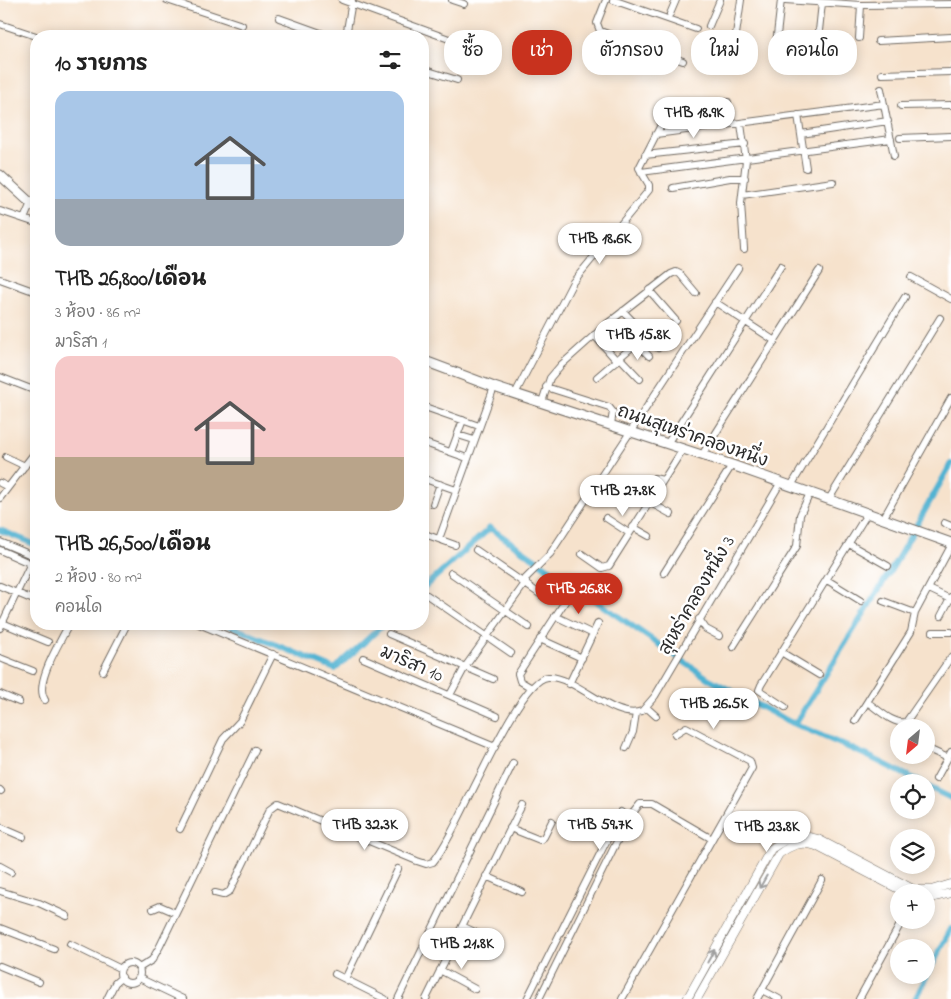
<!DOCTYPE html>
<html lang="th">
<head>
<meta charset="utf-8">
<style>
	body { margin:0; font-family:"Indie Flower","Playpen Sans Thai",sans-serif; background:#f2f2f2; color:#222; height:100vh; display:flex; flex-direction:column; font-size:19px; white-space:nowrap }
	* { box-sizing:border-box; margin:0 }
	p { font-size:16px; color:#767676 }
	.icon { flex:none; width:28px; height:28px; fill:none; stroke:currentColor; stroke-width:2; stroke-linecap:round; stroke-linejoin:round }
	.map { position:relative; flex:1; overflow:hidden }
	.details { position:absolute; left:30px; top:30px; width:399px; height:600px; display:flex; flex-direction:column; background:#fff; border-radius:20px; box-shadow:0 2px 12px #0003 }
	.details>* { flex:none }
	.banner { position:absolute; left:444px; top:30px; width:431px; height:45px; display:flex; gap:10px }
	.needle { width:32px; rotate:208deg }
	.fabs { position:absolute; left:890px; top:719px; display:grid; gap:10px }
	.fabs a { display:grid; place-items:center; width:45px; height:45px; border-radius:50%; background:#fff; box-shadow:0 2px 12px #0003; font-size:25px }
	.price { position:absolute; translate:-50% -42px; padding:0 11px; border-radius:18px; background:#fff; color:#222; font-size:16px; line-height:32px; filter:drop-shadow(0 1px 2px #0008) }
	.price::after { content:''; position:absolute; left:50%; top:30px; width:15px; height:11px; margin-left:-8px; background:inherit; clip-path:polygon(0 0,100% 0,50% 100%) }
	.price.active { background:#c8321e; color:#fff }
	ul { padding:0; list-style:none }
	li { display:grid; align-content:center; gap:10px; height:265px; padding:0 25px }
	li span { display:grid; place-items:center; height:155px; border-radius:15px; color:#555 }
	li>.icon { margin-inline-start:auto }
	span .icon { width:90px; height:90px; fill:#fffc; stroke-width:1 }
	li b { font-size:21px }
	h2 { display:flex; justify-content:space-between; align-items:center; height:60px; padding:0 25px; font-size:21px }
	.chip { padding:0 18px; border-radius:20px; background:#fff; box-shadow:0 2px 12px #0003; font-size:18px; line-height:45px }
	.chip.active { background:#c8321e; color:#fff }
	.map>svg:first-child { display:block }
	.lines { fill:none; stroke-linecap:round; stroke-linejoin:round }
	.canal { stroke:#53b3d2; stroke-width:6 }
	.minor-casing { stroke:#726b63; stroke-width:8 }
	.tertiary-casing { stroke:#726b63; stroke-width:9 }
	.secondary-casing { stroke:#726b63; stroke-width:11 }
	.minor { stroke:#fff; stroke-width:6 }
	.tertiary { stroke:#fff; stroke-width:8 }
	.secondary { stroke:#fff; stroke-width:9 }
	.oneway { stroke:#a0a0a0 }
	.labels { text-anchor:middle; stroke-width:5; stroke-linejoin:round; paint-order:stroke }
	.street-label { font-size:18px; fill:#2b2b2b; stroke:#fff }
</style>
</head>
<body>
<div class="map">
<svg width="951" height="999" viewBox="0 0 951 999">
	<rect width="100%" height="100%" fill="#fff"/>
	<filter id="ink" filterUnits="userSpaceOnUse"><feTurbulence type="fractalNoise" baseFrequency=".02" numOctaves="2"/><feDisplacementMap in="SourceGraphic" scale="10" xChannelSelector="R" yChannelSelector="G"/><feConvolveMatrix kernelMatrix="1 2 1 2 8 2 1 2 1" color-interpolation-filters="sRGB"/></filter>
	<filter id="wash" filterUnits="userSpaceOnUse"><feTurbulence type="fractalNoise" baseFrequency=".0096" numOctaves="4" result="noise"/><feDisplacementMap in="SourceGraphic" scale="20" xChannelSelector="R" yChannelSelector="G"/><feGaussianBlur stdDeviation="1.12" result="paint"/><feColorMatrix in="noise" values="0 0 0 0 0 0 0 0 0 0 0 0 0 0 0 0 0 1.4 0 .05"/><feComposite in="paint" operator="in"/></filter>
	<g filter="url(#wash)">
		<rect width="100%" height="100%" fill="#f6e2cc"/>
		<g class="lines">
			<path class="canal" d="M 0,530 L 36,545
				M 422,589 L 490,528 L 709,679 L 786,720 L 868,756 L 920,782
				M 225,624 L 335,669 L 384,624
				M 795,724 L 894,565 L 951,464
				M 926,786 L 951,798
				M 915,999 L 951,929"/>
		</g>
	</g>
	<g filter="url(#ink)">
		<g class="lines">
			<g class="minor-casing">
				<path id="minor" d="M 167,0 L 242,25
					M 342,0 L 449,39
					M 452,0 L 464,4
					M 606,0 L 597,23 L 600,31 L 683,61
					M 613,0 L 696,29
					M 785,0 L 861,5 L 951,4
					M 670,14 L 676,0
					M 279,18 L 329,36
					M 0,24 L 36,36
					M 709,26 L 720,0
					M 346,36 L 352,1
					M 859,38 L 861,5
					M 818,40 L 822,3
					M 878,41 L 951,37
					M 776,44 L 781,0
					M 734,48 L 741,0
					M 422,69 L 457,80
					M 882,74 L 951,72
					M 881,89 L 894,156
					M 901,106 L 951,105
					M 798,115 L 806,168
					M 741,124 L 746,160 L 741,203 L 744,249
					M 656,134 L 884,104
					M 801,134 L 888,121
					M 900,138 L 951,136
					M 645,155 L 745,144
					M 641,172 L 891,139
					M 673,188 L 730,178 L 745,178
					M 742,195 L 833,182
					M 0,211 L 36,223
					M 24,219 L 31,203
					M 35,247 L 36,245
					M 911,277 L 951,299
					M 0,279 L 36,292
					M 649,290 L 676,321
					M 715,302 L 775,341
					M 623,311 L 658,348
					M 594,335 L 617,361
					M 637,344 L 649,356
					M 620,358 L 640,379
					M 0,377 L 36,391
					M 597,377 L 646,335
					M 546,387 L 609,407 L 613,412 L 611,424
					M 515,394 L 573,282 L 649,190 L 649,185 L 639,168 L 665,117 L 671,111 L 728,102
					M 542,402 L 550,378 L 561,365 L 608,323 L 671,274 L 676,272 L 680,274 L 696,293
					M 422,406 L 479,426
					M 458,435 L 474,440
					M 422,442 L 467,458
					M 667,444 L 781,266
					M 451,452 L 463,420
					M 702,455 L 819,271
					M 6,457 L 25,466
					M 422,478 L 456,490
					M 626,481 L 652,498
					M 0,483 L 8,487
					M 791,486 L 905,297
					M 643,492 L 654,478 L 663,480
					M 0,498 L 36,451
					M 829,499 L 940,318
					M 649,502 L 671,514
					M 433,504 L 440,484
					M 606,518 L 629,533
					M 883,519 L 951,398
					M 944,523 L 951,526
					M 633,527 L 649,536
					M 422,533 L 455,545
					M 439,539 L 494,387
					M 0,542 L 36,557
					M 849,544 L 888,566
					M 0,550 L 36,566
					M 476,550 L 547,599
					M 582,554 L 602,568 L 609,566 L 683,449
					M 451,573 L 529,627
					M 664,573 L 732,465
					M 827,580 L 861,601
					M 524,584 L 525,579 L 550,554 L 738,268
					M 0,586 L 36,601
					M 929,589 L 950,599
					M 427,595 L 511,653
					M 883,601 L 915,613
					M 555,616 L 593,634
					M 941,616 L 951,597
					M 699,619 L 706,629 L 719,636
					M 0,622 L 48,642
					M 199,624 L 495,747
					M 0,628 L 31,563
					M 933,632 L 951,632
					M 389,634 L 493,679
					M 540,639 L 582,658
					M 733,647 L 797,546 L 800,515 L 810,493
					M 781,652 L 819,675
					M 0,658 L 33,671
					M 363,658 L 497,716
					M 103,671 L 127,624
					M 569,684 L 598,623
					M 530,687 L 520,681 L 518,674 L 566,600
					M 0,694 L 19,702
					M 450,695 L 465,667 L 526,582
					M 45,700 C 33,684 61,641 69,624
					M 867,702 C 878,709 893,725 906,722 L 951,657
					M 646,707 L 656,716
					M 785,707 L 759,690 L 761,685 L 867,514
					M 855,721 L 911,632 L 915,613 L 951,546
					M 626,748 L 633,732 L 636,713
					M 926,748 L 948,758
					M 936,779 L 951,752
					M 0,790 L 1,791
					M 0,827 L 23,837
					M 510,828 L 540,840 L 544,837 L 552,821
					M 180,829 L 223,739 L 240,721 L 273,654
					M 0,866 L 11,872
					M 486,876 L 522,892
					M 0,891 L 39,903 L 67,916
					M 215,893 L 223,895 L 230,891 L 270,809 L 278,803 L 417,861 L 426,864 L 433,862 C 458,834 516,679 548,677 C 577,676 614,722 642,711 L 655,696 L 781,482
					M 153,909 L 160,906 L 176,913
					M 462,926 L 496,942
					M 0,928 L 54,949
					M 70,944 L 121,969
					M120 973a10 10 0 1 1 20 0a10 10 0 1 1-20 0Z
					M 0,966 L 39,982
					M 139,968 L 152,960 L 160,946 L 255,750
					M 440,970 L 475,989
					M 335,974 L 385,999
					M 139,978 L 183,999
					M 345,979 L 398,869
					M 762,990 L 779,999
					M 107,999 L 115,983 L 122,977
					M 398,999 L 513,763
					M 426,999 L 522,805
					M 527,999 L 621,812
					M 539,999 L 628,819 L 640,804 L 652,804 L 712,839
					M 622,999 L 752,768 L 750,761 L 686,727 L 675,734
					M 757,999 L 822,880
					M 859,999 L 902,921"/>
			</g>
			<g class="tertiary-casing">
				<path id="tertiary" d="M 926,899 L 951,893
					M 687,999 L 771,849 C 786,838 800,833 818,839 L 915,890 L 931,890 L 951,884
					M 697,999 L 779,854 C 791,845 802,841 816,846 L 904,892"/>
			</g>
			<g class="secondary-casing">
				<path id="secondary" d="M 0,175 L 36,208
					M 422,360 L 494,387 L 732,465 L 951,543"/>
			</g>
			<use href="#minor" class="minor"/>
			<use href="#tertiary" class="tertiary"/>
			<use href="#secondary" class="secondary"/>
		</g>
		<defs><path id="oneway-shaft" d="M-6 0H5M1.5-3L5.5 0L1.5 3" fill="none" stroke-width="1.6" stroke-linecap="round" stroke-linejoin="round" transform="scale(1.25)"/></defs>
		<g class="oneway">
			<use href="#oneway-shaft" transform="translate(763 882) rotate(120)"/>
			<use href="#oneway-shaft" transform="translate(711 956) rotate(-61)"/>
		</g>
	</g>
	<g class="labels">
		<g class="street-label">
			<text transform="translate(693 435) rotate(19)" y="6">ถนนสุเหร่าคลองหนึ่ง</text>
			<text transform="translate(696 595) rotate(-60)" y="6">สุเหร่าคลองหนึ่ง 3</text>
			<text transform="translate(412 663) rotate(23)" y="6">มาริสา 10</text>
		</g>
	</g>
</svg>
<div class="fabs">
<a><svg class="needle" viewBox="-14 -14 28 28"><path d="M0-13l5 13h-10z" fill="#e53935"/><path d="M0 13l5-13h-10z" fill="#767676"/></svg></a>
<a><svg class="icon" aria-label="locate" viewBox="0 0 24 24"><circle cx="12" cy="12" r="6"/><path d="M12 2v4M12 18v4M2 12h4M18 12h4"/></svg></a>
<a><svg class="icon" aria-label="layers" viewBox="0 0 24 24"><path d="M12 4l9 5-9 5-9-5zM3 14l9 5 9-5"/></svg></a>
<a>+</a>
<a>−</a>
</div>
<b class="price" style="left:694px;top:139px">THB 18.9K</b>
<b class="price" style="left:600px;top:265px">THB 18.6K</b>
<b class="price" style="left:638px;top:361px">THB 15.8K</b>
<b class="price" style="left:623px;top:517px">THB 27.8K</b>
<b class="price active" style="left:579px;top:615px">THB 26.8K</b>
<b class="price" style="left:714px;top:730px">THB 26.5K</b>
<b class="price" style="left:365px;top:851px">THB 32.3K</b>
<b class="price" style="left:600px;top:851px">THB 59.7K</b>
<b class="price" style="left:767px;top:853px">THB 23.8K</b>
<b class="price" style="left:462px;top:970px">THB 21.8K</b>
<div class="banner">
<a class="chip">ซื้อ</a>
<a class="chip active">เช่า</a>
<a class="chip">ตัวกรอง</a>
<a class="chip">ใหม่</a>
<a class="chip">คอนโด</a>
</div>
<section class="details">
<h2>10 รายการ<svg class="icon" aria-label="filters" viewBox="0 0 24 24"><path d="M4 7h16M4 17h16"/><circle cx="9" cy="7" r="2"/><circle cx="15" cy="17" r="2"/></svg></h2>
<ul>
<li><span style="background:linear-gradient(#a9c7e8 70%,#9aa5b1 0)"><svg class="icon" aria-label="home" viewBox="0 0 24 24"><path d="M3 11l9-7 9 7M6 9v11h12V9"/></svg></span><div><b>THB 26,800/เดือน</b><p>3 ห้อง · 86 m²</p><p>มาริสา 1</p></div></li>
<li><span style="background:linear-gradient(#f6c9c9 65%,#b9a48a 0)"><svg class="icon" aria-label="home" viewBox="0 0 24 24"><path d="M3 11l9-7 9 7M6 9v11h12V9"/></svg></span><div><b>THB 26,500/เดือน</b><p>2 ห้อง · 80 m²</p><p>คอนโด</p></div></li>
</ul>
</section>
</div>
</body>
</html>
